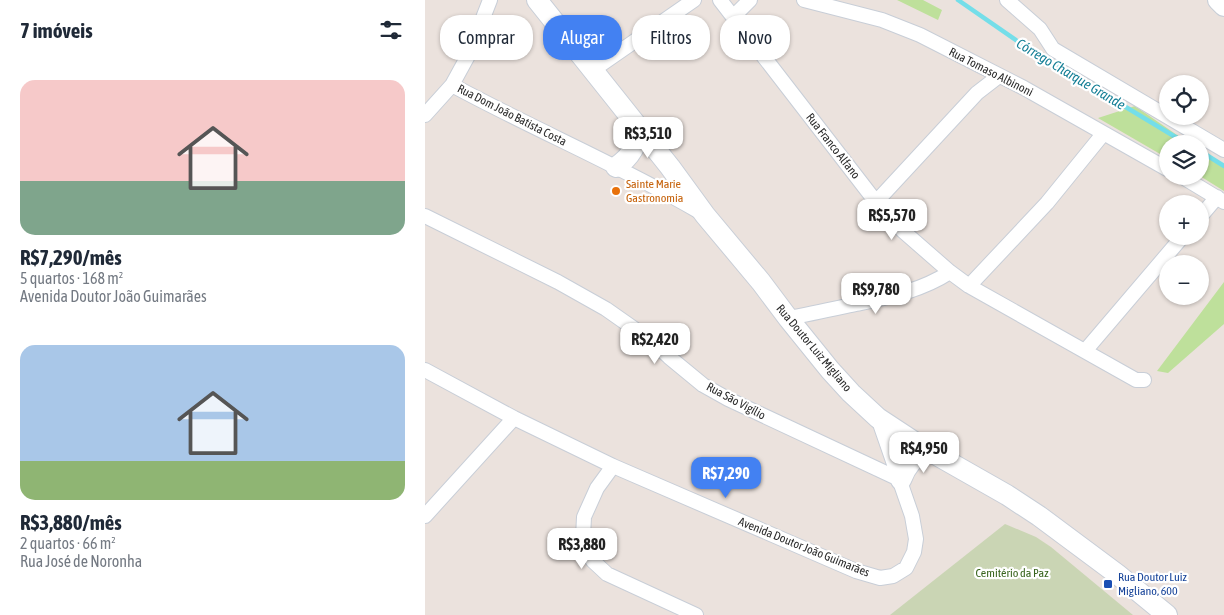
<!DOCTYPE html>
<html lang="pt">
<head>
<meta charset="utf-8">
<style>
	body { margin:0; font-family:"Asap Condensed",sans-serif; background:#f6f6f7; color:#1f2937; height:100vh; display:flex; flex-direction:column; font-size:19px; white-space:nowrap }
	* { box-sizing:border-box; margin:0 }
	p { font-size:16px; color:#747a83 }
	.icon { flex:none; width:28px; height:28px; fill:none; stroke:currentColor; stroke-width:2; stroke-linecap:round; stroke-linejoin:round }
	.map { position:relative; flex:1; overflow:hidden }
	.panel { display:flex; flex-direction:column; background:#fff; width:425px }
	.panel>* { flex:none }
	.top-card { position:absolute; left:15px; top:15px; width:475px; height:45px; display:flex; gap:10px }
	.tools { position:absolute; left:734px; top:75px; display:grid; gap:10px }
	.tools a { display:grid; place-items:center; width:50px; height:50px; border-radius:50%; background:#fff; box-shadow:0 1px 4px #0004; font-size:25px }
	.price { position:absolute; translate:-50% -42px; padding:0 11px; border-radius:10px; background:#fff; color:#222; font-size:16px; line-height:32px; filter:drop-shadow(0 1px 2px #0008) }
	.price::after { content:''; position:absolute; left:50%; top:30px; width:15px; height:11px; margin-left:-8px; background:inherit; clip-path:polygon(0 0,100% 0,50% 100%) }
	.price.selected { background:#4381f2; color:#fff }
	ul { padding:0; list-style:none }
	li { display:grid; align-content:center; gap:10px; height:265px; padding:0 20px }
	li span { display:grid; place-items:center; height:155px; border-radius:15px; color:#555 }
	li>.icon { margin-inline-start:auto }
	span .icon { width:90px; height:90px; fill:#fffc; stroke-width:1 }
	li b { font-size:21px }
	h2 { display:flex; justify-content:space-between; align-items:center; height:60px; padding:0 20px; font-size:21px }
	.tag { padding:0 18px; border-radius:20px; background:#fff; box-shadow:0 1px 4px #0004; font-size:18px; line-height:45px }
	.tag.selected { background:#4381f2; color:#fff }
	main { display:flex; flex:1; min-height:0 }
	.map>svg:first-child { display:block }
	.green { fill:#bee09b }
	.cemetery { fill:#cad5b4 }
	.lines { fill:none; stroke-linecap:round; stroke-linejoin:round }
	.stream { stroke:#74dee9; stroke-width:4.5 }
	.street-casing { stroke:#c8ced7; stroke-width:16 }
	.secondary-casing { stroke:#c8ced7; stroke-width:22 }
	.street { stroke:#fff; stroke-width:14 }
	.secondary { stroke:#fff; stroke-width:20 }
	.food-dot { fill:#e8710a; stroke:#fff; stroke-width:2 }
	.transit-dot { fill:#1a4fb4; stroke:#fff; stroke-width:2 }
	.labels { text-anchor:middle; stroke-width:4.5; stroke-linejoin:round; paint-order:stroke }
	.street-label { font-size:12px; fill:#2a2a2a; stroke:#fff }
	.food-label { font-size:12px; fill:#c56008; stroke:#fff; text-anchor:start }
	.park-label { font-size:12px; fill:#38641d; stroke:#fff }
	.transit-label { font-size:12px; fill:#164399; stroke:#fff; text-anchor:start }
	.water-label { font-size:14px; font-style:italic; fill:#137e95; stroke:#fff }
</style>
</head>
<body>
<main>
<section class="panel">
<h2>7 imóveis<svg class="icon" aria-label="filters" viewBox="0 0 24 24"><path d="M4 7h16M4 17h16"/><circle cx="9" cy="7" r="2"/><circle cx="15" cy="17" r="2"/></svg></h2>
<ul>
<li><span style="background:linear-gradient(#f6c9c9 65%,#7fa58c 0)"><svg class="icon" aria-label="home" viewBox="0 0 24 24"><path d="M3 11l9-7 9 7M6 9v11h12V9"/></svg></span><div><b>R$7,290/mês</b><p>5 quartos · 168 m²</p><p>Avenida Doutor João Guimarães</p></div></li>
<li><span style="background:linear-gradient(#a9c7e8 75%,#8fb573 0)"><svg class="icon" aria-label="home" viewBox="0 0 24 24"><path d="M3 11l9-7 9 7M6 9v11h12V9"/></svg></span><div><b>R$3,880/mês</b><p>2 quartos · 66 m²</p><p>Rua José de Noronha</p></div></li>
</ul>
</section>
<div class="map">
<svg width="799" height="615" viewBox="0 0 799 615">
	<rect width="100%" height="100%" fill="#ebe2dd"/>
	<path class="green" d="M 472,0 L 498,0 L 517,10 L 513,20 Z
		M 710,106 L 765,144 L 742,144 L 742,158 L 673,118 Z
		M 775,150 L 799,167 L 799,191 L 775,176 Z
		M 799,282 L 799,324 L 743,373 L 732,371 Z"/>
	<path class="cemetery" d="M 580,524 L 611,537 L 626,547 L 708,615 L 465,615 Z"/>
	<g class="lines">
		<path class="stream" d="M 533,0 L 598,45 L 762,144
			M 775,151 L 799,166"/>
		<g class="street-casing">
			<path id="street" d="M 295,0 L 451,202 L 478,231 L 525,272 L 544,286 L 711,380 L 719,380
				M 379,0 L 457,20 L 495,35 L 599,88 L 742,169
				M 582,0 L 615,29 L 628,49 L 799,150
				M 308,17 L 325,0
				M 168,70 L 269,0
				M 27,85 C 108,129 194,165 273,211
				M 0,115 L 27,85 L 44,54 L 65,0
				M 756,176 L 799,202
				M 451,202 L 552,93 L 574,76
				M 0,216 L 133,282 L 181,309 L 228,342 L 244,357 L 278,385 L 303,399 L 476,480
				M 775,217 L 792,197
				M 544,286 L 622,203 L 678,134
				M 363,318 C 386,314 408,309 431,304 C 464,297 496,291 525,272
				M 660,351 L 758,236
				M 0,370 L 89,418 L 188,466 L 431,571 L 455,578 L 468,576 L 481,568 L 489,552 L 491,539 L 487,516 L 453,418
				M 188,466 L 172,488 L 159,517 L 158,537 L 163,553 L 168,561 L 182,574 L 271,615
				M 0,516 L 89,418"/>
		</g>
		<g class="secondary-casing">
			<path id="secondary" d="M 112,0 L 245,167 L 280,215 L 336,282 L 363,318 L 405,370 L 426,393 L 453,418 L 494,445 L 582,495 L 614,516 L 692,574 L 742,615
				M 793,0 L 799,6
				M 191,167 C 206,157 213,145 214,127
				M 476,480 C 481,466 489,456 503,450"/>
		</g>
		<use href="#street" class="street"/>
		<use href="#secondary" class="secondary"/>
	</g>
	<circle class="food-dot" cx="191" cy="191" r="5"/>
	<rect class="transit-dot" x="678" y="579" width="10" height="10" rx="2.5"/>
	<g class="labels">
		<g class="street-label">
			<text transform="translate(566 72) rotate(27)" y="4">Rua Tomaso Albinoni</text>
			<text transform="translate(87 115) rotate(27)" y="4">Rua Dom João Batista Costa</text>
			<text transform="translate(408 146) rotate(52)" y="4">Rua Franco Alfano</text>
			<text transform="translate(389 348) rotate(50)" y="4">Rua Doutor Luiz Migliano</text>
			<text transform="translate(311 401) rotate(28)" y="4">Rua São Vigílio</text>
			<text transform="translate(379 547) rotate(22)" y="4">Avenida Doutor João Guimarães</text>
		</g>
		<g class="food-label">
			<text x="201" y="188">Sainte Marie<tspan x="201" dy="14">Gastronomia</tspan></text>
		</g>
		<g class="park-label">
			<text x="587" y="577">Cemitério da Paz</text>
		</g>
		<g class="transit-label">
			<text x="693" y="581">Rua Doutor Luiz<tspan x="693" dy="14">Migliano, 600</tspan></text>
		</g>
		<g class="water-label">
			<text transform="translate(646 74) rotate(31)" y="5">Córrego Charque Grande</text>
		</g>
	</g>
</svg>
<div class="tools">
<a><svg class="icon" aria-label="locate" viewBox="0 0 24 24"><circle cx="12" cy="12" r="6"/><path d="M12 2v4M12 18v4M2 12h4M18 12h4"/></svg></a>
<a><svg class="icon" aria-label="layers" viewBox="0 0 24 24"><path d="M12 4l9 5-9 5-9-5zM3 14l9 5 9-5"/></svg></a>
<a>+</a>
<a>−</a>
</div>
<b class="price" style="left:223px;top:159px">R$3,510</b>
<b class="price" style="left:467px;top:241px">R$5,570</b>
<b class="price" style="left:451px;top:315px">R$9,780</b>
<b class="price" style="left:230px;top:365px">R$2,420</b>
<b class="price" style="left:499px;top:474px">R$4,950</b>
<b class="price selected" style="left:301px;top:499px">R$7,290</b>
<b class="price" style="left:157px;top:570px">R$3,880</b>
<div class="top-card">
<a class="tag">Comprar</a>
<a class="tag selected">Alugar</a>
<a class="tag">Filtros</a>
<a class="tag">Novo</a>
</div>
</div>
</main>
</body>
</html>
